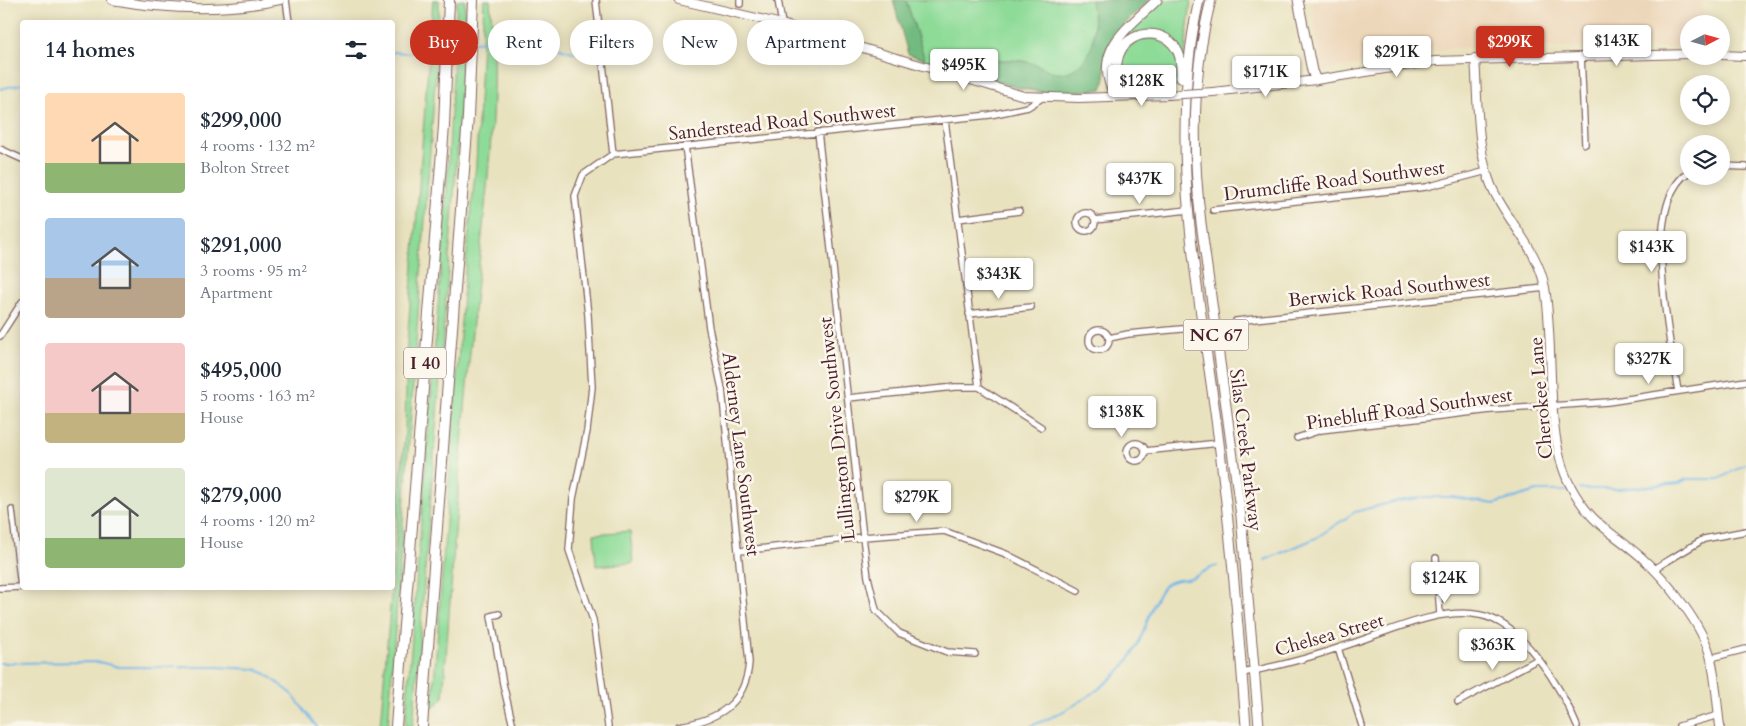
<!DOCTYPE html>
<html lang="en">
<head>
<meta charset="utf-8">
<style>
	body { margin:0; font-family:Cardo,serif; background:#f6f6f7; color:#1f2937; height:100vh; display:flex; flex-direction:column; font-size:19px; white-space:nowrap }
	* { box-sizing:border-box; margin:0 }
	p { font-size:16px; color:#747a83 }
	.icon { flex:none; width:28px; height:28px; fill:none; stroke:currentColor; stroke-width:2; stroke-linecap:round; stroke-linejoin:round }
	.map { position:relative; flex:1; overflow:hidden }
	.drawer { position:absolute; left:20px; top:20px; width:375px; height:570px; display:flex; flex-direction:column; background:#fff; border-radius:5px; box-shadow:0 2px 12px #0003 }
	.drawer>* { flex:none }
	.top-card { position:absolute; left:410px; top:20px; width:475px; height:45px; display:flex; gap:10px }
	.needle { width:32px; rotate:84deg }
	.tools { position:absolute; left:1680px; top:15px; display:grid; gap:10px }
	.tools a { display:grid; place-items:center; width:50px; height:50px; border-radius:50%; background:#fff; box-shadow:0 2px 12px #0003; font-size:25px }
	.price { position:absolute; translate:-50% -42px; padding:0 11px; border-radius:5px; background:#fff; color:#222; font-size:16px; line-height:32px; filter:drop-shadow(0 1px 2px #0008) }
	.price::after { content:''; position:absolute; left:50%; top:30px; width:15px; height:11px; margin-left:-8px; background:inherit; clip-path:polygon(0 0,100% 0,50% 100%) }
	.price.active { background:#c8321e; color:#fff }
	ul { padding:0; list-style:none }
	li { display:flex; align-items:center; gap:15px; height:125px; padding:0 25px }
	li span { display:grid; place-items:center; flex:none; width:140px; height:100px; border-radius:5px; color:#555 }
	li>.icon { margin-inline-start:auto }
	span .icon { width:60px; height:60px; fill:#fffc; stroke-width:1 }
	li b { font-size:21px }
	h2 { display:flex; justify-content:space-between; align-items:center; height:60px; padding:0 25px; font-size:21px }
	.chip { padding:0 18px; border-radius:22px; background:#fff; box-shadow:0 2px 12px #0003; font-size:18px; line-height:45px }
	.chip.active { background:#c8321e; color:#fff }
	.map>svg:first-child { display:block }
	.built { fill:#edd7ba }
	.green { fill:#8edb98; stroke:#6c7d62 }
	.forest { fill:#72bb80; stroke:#5e6d56 }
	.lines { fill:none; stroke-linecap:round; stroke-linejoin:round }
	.stream { stroke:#72b7e8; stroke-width:2 }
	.street-casing { stroke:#82635f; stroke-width:8 }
	.secondary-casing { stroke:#82635f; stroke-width:10 }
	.primary-casing { stroke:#82635f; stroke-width:11 }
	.highway-casing { stroke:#82635f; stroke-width:12 }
	.street { stroke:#fff; stroke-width:5.5 }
	.secondary { stroke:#fff; stroke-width:8 }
	.primary { stroke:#fff; stroke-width:9 }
	.highway { stroke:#fff; stroke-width:10 }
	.secondary-bridge-casing { stroke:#82635f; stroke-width:10; stroke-linecap:butt }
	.secondary-bridge { stroke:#fff; stroke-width:8 }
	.labels { text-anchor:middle; stroke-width:5; stroke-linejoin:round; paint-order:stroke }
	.shield { fill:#fbf7ec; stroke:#7f6065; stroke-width:1 }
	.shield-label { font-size:18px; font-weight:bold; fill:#4a1f2b }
	.street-label { font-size:19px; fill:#4a1f2b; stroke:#fbf7ec }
</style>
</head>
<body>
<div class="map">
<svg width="1746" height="726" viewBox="0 0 1746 726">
	<rect width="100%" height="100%" fill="#fbf7ec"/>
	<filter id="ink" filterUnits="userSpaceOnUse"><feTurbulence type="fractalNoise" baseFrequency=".02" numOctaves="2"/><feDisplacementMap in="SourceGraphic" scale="10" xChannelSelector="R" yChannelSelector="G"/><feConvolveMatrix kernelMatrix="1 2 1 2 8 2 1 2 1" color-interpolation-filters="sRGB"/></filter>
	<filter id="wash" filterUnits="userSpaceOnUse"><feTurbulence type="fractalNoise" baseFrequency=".0096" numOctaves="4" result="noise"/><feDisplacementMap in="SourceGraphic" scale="20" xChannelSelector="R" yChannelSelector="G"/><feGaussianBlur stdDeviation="1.12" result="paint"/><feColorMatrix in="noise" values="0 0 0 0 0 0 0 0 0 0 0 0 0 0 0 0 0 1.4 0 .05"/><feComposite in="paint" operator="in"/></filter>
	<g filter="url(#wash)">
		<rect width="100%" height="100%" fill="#e9e2bf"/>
		<path class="built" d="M 1311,0 L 1702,0 L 1705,24 L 1689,24 L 1689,47 L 1454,48 L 1323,70 Z"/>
		<path class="green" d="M 433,0 L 439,0 L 437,56 L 388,726 L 380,726 L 405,432 L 407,344 Z
			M 457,0 L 465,0 L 459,130 L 413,726 L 405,726 L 446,204 Z
			M 484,0 L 490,0 C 501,110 482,222 472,332 C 460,454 452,576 443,698 L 432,709 L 464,282 L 476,164 Z
			M 906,0 L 1150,0 C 1135,14 1110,32 1106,54 C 1104,66 1107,78 1102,89 C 1082,91 1061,94 1040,92 C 1001,87 962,71 925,60 Z
			M 1162,0 L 1191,0 L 1184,61 L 1169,36 L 1126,40 L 1122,37 Z
			M 1152,38 C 1178,46 1180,62 1177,87 L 1128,89 L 1121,80 C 1121,55 1123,40 1152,38 Z
			M 630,531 L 633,563 L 596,566 L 594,534 Z"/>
		<path class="forest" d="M 893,0 L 906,0 L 925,60 L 908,54 Z
			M 1091,0 L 1150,0 C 1135,14 1110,32 1106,54 C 1104,66 1107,78 1102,89 L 1065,92 L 1042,92 L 1021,88 L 995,80 L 982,64 C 1004,58 1021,58 1042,67 C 1046,68 1051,73 1056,73 C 1063,74 1072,71 1077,67 C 1100,48 1094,26 1091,0 Z"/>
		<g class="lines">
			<path class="stream" d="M 475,42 L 523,39 L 548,44 L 575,53
				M 451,46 L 468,43
				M 392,52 L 406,53 L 444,48
				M 0,89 L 22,84
				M 1580,489 L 1619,489 L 1679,483 L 1687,479 L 1719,479 L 1746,464
				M 1265,560 L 1316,538 L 1355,512 L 1397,501 L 1426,497 L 1453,497 L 1494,504 L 1537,491 L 1567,491
				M 0,663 L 99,662 L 119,667 L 217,667 L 255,669 L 266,674 L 291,693 L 316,726
				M 1031,726 C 1067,712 1121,682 1138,644 C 1147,625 1152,601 1165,585 C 1174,578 1185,581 1194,577 C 1203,573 1207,568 1217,566"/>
		</g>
	</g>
	<g filter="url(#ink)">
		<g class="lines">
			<g class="street-casing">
				<path id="street" d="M 286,0 L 289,22
					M 596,0 L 613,154 L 583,175 L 575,196 L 588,315 L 592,387 L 587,431 L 573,499 L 569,550 L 593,620 L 608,726
					M 778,0 L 782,24
					M 740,4 L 740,0
					M 1581,56 L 1585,144
					M 945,120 L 979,387
					M 818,132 L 863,537 L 868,577 L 876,610 L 899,633 L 947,652 L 975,654
					M 0,149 L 22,159
					M 613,154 L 990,115 L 1028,107 L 1042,98
					M 1721,166 L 1746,167
					M 1213,210 L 1426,187 L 1487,171
					M1077 222a9 9 0 1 1 18 0a9 9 0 1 1-18 0Z
					M 958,219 L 1019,211
					M 1095,220 L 1188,210
					M 969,314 L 1031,307
					M 1236,321 L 1545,288
					M1089 340a10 10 0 1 1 20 0a10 10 0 1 1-20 0Z
					M 0,336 L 22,302
					M 1109,338 L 1128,334 L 1203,327
					M 1678,391 C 1670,342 1640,202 1689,172
					M 848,398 L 955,387 L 979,387 L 1041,427
					M 1297,438 L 1321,430 L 1491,410 L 1608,402 L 1746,381
					M1127 452a9 9 0 1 1 18 0a9 9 0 1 1-18 0Z
					M 1145,451 L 1219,443
					M 12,510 L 21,587
					M 740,551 L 863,537 L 944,531 L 1006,554 L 1078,591
					M 1436,558 L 1440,615
					M 1654,569 L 1704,539 L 1746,531
					M 0,588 L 22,587
					M 499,614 L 491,616 L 503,684 L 513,726
					M 1338,648 L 1362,726
					M 1711,658 L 1746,649
					M 1242,673 C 1275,667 1309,658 1341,647 C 1381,635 1438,606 1480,615 C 1523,623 1562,689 1577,726
					M 1458,702 L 1538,659
					M 679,726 C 718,720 746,704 749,662 L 722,389 L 709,328 L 685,146
					M 1679,726 L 1719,715"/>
			</g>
			<g class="secondary-casing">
				<path id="secondary" d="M 112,0 C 168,10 224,12 280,0
					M 679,0 L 782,24 L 1024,96 L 1079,98 L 1168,95
					M 1721,55 L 1746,56
					M 1475,58 C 1478,97 1476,148 1491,185 C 1506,221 1538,248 1545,288 C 1555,346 1544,436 1570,485 C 1592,526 1609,529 1641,557 C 1666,579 1704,626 1711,659 C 1716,680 1717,704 1720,726
					M 1213,92 L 1316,80 L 1435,61 L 1689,54"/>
			</g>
			<g class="primary-casing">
				<path id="primary" d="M 1199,0 C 1165,152 1201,293 1219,443 C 1231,537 1239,632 1246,726
					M 1211,0 C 1192,73 1192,149 1201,223 L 1241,516 L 1259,726
					M 1298,0 L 1312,71 L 1316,80
					M 1115,96 C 1119,81 1113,64 1121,50 C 1133,29 1167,28 1178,52 C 1182,60 1181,69 1181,78
					M 1115,96 C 1091,51 1128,28 1157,0"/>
			</g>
			<g class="highway-casing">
				<path id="highway" d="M 396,726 L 444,126 L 449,0
					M 422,726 L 468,117 L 473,0"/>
			</g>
			<use href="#street" class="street"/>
			<use href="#secondary" class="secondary"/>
			<use href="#primary" class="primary"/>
			<use href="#highway" class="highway"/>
			<g class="secondary-bridge-casing">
				<path id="secondary-bridge" d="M 1168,95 L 1213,92"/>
			</g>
			<use href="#secondary-bridge" class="secondary-bridge"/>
		</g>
	</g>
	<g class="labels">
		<g class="shield">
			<rect x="1183.5" y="319.5" width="65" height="31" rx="4"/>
			<rect x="404" y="347.5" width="42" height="31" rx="4"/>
		</g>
		<g class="shield-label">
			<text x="1216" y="341">NC 67</text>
			<text x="425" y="369">I 40</text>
		</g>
		<g class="street-label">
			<text transform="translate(782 121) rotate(-6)" y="7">Sanderstead Road Southwest</text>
			<text transform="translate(1334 180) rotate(-7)" y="7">Drumcliffe Road Southwest</text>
			<text transform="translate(1389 289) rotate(-6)" y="7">Berwick Road Southwest</text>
			<text transform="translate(1540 398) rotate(-95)" y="7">Cherokee Lane</text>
			<text transform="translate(1409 408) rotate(-8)" y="7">Pinebluff Road Southwest</text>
			<text transform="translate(836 429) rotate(-96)" y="7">Lullington Drive Southwest</text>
			<text transform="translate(1247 450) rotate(83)" y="7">Silas Creek Parkway</text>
			<text transform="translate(742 454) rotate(83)" y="7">Alderney Lane Southwest</text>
			<text transform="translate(1329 634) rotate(-16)" y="7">Chelsea Street</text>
		</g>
	</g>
</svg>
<div class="tools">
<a><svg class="needle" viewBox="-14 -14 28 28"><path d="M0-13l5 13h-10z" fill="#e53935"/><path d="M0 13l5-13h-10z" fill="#747a83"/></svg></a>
<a><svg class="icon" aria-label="locate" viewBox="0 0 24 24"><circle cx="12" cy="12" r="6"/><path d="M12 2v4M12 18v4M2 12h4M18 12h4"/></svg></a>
<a><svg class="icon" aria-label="layers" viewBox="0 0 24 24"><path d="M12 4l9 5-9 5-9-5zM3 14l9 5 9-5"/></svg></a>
</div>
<b class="price" style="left:1617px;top:67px">$143K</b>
<b class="price active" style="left:1510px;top:68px">$299K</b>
<b class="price" style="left:1397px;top:78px">$291K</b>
<b class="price" style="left:964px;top:91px">$495K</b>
<b class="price" style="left:1266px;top:98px">$171K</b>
<b class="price" style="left:1142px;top:107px">$128K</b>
<b class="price" style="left:1140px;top:205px">$437K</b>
<b class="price" style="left:1652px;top:273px">$143K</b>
<b class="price" style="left:999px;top:300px">$343K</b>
<b class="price" style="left:1649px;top:385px">$327K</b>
<b class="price" style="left:1122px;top:438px">$138K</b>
<b class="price" style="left:917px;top:523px">$279K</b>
<b class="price" style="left:1445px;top:604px">$124K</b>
<b class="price" style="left:1493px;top:671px">$363K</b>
<div class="top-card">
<a class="chip active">Buy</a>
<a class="chip">Rent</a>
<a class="chip">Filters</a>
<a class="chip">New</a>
<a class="chip">Apartment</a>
</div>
<section class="drawer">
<h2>14 homes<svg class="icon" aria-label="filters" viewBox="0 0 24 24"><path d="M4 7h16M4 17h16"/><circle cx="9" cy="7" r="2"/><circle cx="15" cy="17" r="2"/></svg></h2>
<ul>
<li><span style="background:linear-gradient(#ffd9b3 70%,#8fb573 0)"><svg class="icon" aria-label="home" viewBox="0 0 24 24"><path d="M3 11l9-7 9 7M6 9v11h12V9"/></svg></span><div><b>$299,000</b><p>4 rooms · 132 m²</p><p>Bolton Street</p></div></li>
<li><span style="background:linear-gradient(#a9c7e8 60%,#b9a48a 0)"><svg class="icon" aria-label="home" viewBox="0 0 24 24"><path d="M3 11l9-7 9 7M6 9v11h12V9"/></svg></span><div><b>$291,000</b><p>3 rooms · 95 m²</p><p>Apartment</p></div></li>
<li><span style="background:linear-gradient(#f6c9c9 70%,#c2b280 0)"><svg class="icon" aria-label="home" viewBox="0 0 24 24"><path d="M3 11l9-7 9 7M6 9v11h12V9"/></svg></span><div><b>$495,000</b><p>5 rooms · 163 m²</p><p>House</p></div></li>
<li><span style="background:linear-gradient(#dfe7d0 70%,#8fb573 0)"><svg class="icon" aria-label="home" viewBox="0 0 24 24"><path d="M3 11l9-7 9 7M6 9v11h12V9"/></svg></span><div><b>$279,000</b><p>4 rooms · 120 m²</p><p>House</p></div></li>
</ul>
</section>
</div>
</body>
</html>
